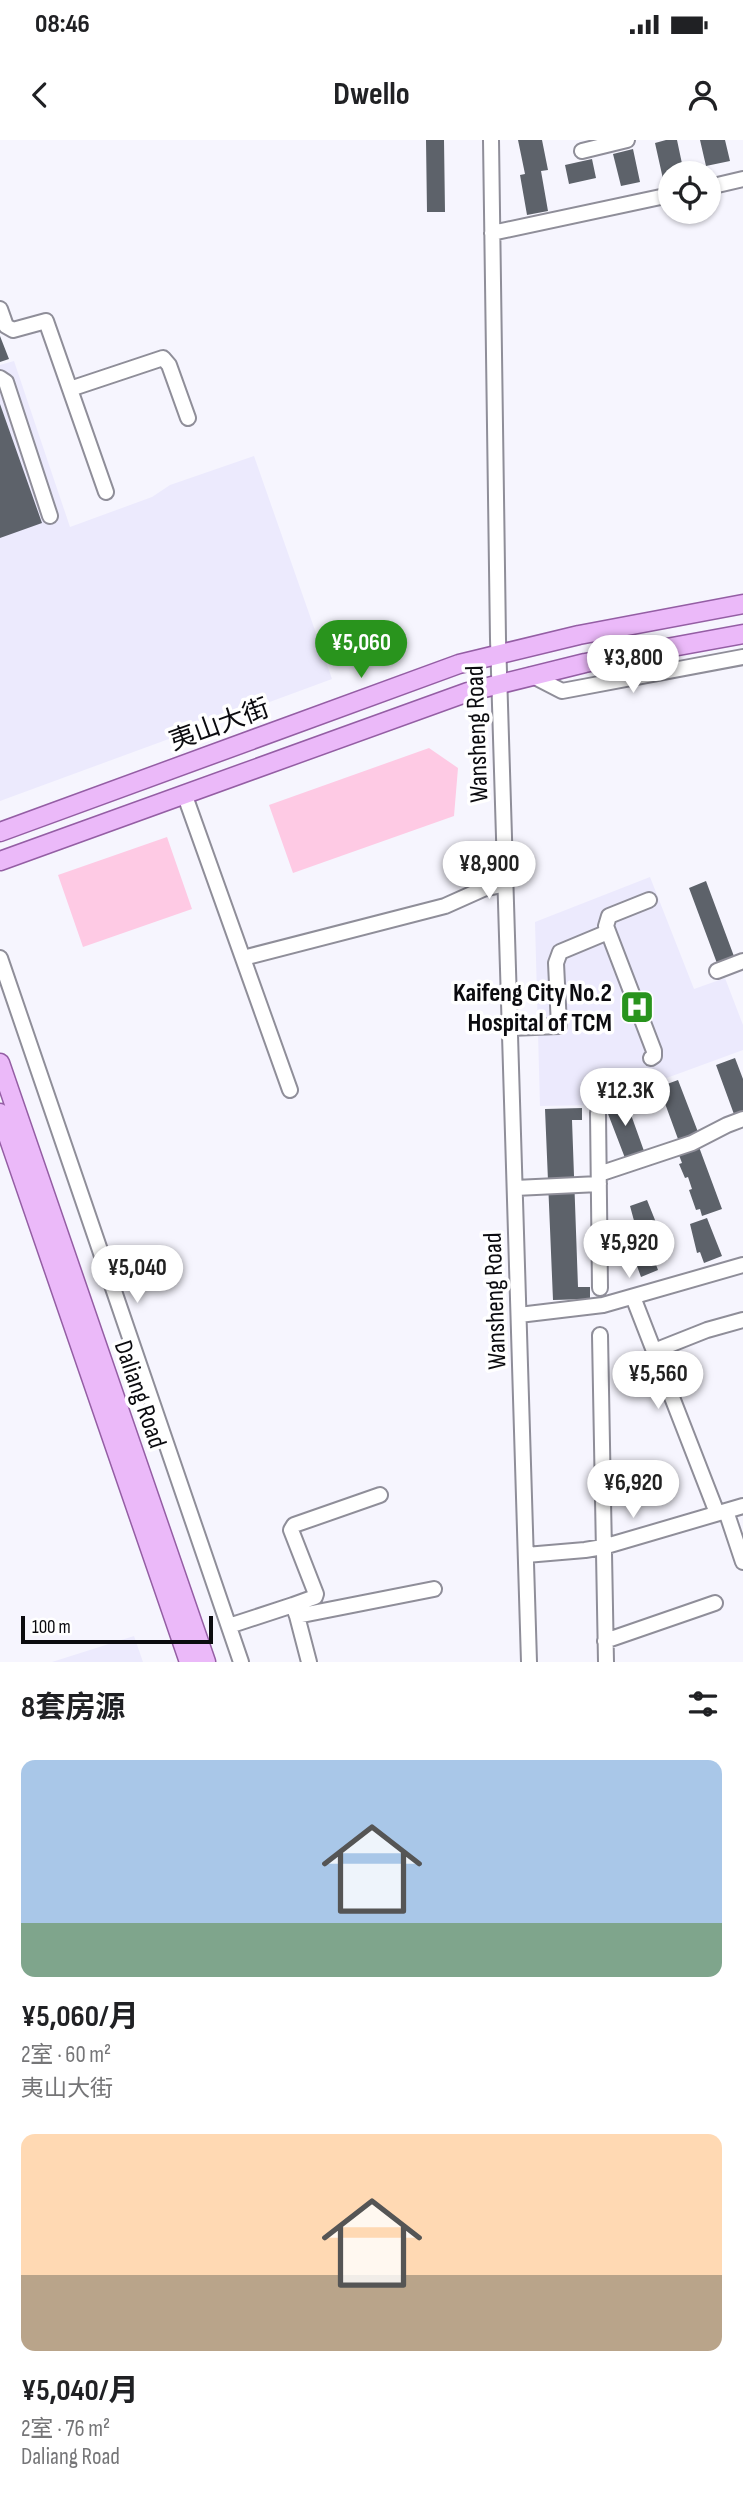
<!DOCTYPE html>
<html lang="zh">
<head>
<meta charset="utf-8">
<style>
	body { margin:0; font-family:"Sofia Sans Condensed","Noto Sans SC",sans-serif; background:#f6f6f6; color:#202124; height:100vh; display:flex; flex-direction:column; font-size:26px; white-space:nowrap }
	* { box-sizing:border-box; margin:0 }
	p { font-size:23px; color:#757577 }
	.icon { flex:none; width:38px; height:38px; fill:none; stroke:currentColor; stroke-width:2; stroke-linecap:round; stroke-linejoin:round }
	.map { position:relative; height:1522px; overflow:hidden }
	.panel { display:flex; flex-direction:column; background:#fff; flex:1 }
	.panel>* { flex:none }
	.fabs { position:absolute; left:658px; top:21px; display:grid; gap:14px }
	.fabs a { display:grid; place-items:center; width:63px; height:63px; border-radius:50%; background:#fff; box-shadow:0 2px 5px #0004; font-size:35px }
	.scale { position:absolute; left:21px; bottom:18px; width:192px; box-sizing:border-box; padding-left:7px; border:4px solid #0b0b0f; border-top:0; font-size:19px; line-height:24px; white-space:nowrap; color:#0b0b0f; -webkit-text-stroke:5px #fff; paint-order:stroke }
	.price { position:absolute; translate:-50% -60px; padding:0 16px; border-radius:24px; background:#fff; color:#222; font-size:23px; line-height:46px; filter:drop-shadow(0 2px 4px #0008) }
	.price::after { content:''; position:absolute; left:50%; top:42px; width:21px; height:16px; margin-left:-10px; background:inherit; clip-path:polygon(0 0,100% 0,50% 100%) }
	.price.active { background:#29941d; color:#fff }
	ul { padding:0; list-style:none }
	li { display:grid; align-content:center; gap:14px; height:371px; padding:0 21px }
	li span { display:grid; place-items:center; height:217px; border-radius:14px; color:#555 }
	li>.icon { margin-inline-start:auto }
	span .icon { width:126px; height:126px; fill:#fffc; stroke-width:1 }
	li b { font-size:30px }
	h2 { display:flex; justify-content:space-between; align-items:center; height:84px; padding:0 21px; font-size:30px }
	.status { display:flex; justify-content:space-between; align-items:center; height:49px; padding:0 35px; background:#fff; direction:ltr }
	.status svg { height:19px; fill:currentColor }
	header { display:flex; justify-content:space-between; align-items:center; height:91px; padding:0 21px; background:#fff; font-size:32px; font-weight:700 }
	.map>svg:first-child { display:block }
	.built { fill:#eceafd }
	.green { fill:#fecae4 }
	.building { fill:#5d626a }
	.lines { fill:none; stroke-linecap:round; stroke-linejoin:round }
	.minor-casing { stroke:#8f8e99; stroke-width:18 }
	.major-casing { stroke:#945ea4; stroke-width:21 }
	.minor { stroke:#fff; stroke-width:14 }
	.major { stroke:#ebb9f9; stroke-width:18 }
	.labels { text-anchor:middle; stroke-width:7; stroke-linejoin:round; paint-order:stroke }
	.street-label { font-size:26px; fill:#0b0b0f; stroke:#fff }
	.poi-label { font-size:26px; font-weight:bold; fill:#0b0b0f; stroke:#fff; text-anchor:end }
</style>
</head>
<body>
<div class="status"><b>08:46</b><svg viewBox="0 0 49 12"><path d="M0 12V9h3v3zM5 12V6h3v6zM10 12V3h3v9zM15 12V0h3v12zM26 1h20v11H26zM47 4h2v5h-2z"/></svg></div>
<header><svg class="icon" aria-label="back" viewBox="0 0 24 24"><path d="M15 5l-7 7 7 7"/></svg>Dwello<svg class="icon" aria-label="person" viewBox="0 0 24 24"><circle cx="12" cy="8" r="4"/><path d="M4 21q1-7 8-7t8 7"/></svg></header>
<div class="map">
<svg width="743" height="1522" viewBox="0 0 743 1522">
	<rect width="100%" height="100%" fill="#f6f5fe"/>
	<path class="built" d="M 14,221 L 70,387 L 152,357 L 170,345 L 254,316 L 332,539 L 0,661 L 0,225 Z
		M 650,737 L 694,849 L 725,838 L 743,885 L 743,910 L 593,965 L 540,966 L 535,782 Z
		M 134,1496 L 143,1522 L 52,1522 Z"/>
	<path class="green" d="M 429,608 L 458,628 L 454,676 L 293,733 L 269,665 Z
		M 167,697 L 192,769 L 83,807 L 58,735 Z"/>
	<path class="building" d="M 426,0 L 444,0 L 445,72 L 427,72 Z
		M 518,0 L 542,0 L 548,30 L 541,31 L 548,71 L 527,75 L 520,35 L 525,34 Z
		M 666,0 L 677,0 L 684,33 L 670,33 L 670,37 L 663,39 L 655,3 Z
		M 700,0 L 725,0 L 730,21 L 706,26 Z
		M 633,9 L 640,42 L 621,46 L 613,14 Z
		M 592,19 L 596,38 L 569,44 L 565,25 Z
		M 0,196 L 9,219 L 0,222 Z
		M 0,264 L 42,383 L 0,398 Z
		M 706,741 L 735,819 L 718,826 L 689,748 Z
		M 735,918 L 743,939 L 743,974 L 735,977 L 716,925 Z
		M 678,940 L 698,992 L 678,999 L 659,947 Z
		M 625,958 L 644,1011 L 625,1018 L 605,966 Z
		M 582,968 L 582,980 L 572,980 L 578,1147 L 590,1147 L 590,1159 L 553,1160 L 545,969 Z
		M 699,1007 L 722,1069 L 702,1076 L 700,1069 L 696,1070 L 689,1050 L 692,1049 L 688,1037 L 685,1038 L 679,1024 L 682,1023 L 679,1015 Z
		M 647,1060 L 657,1085 L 640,1091 L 638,1087 L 636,1088 L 630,1066 Z
		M 707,1078 L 722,1116 L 704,1123 L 700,1112 L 697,1113 L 690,1084 Z
		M 644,1092 L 658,1130 L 641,1137 L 637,1126 L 634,1127 L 628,1111 L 631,1109 L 627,1098 Z"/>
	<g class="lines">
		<g class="minor-casing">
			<path id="minor" d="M 491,0 L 498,499 L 529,1522
				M 582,11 L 627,0
				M 709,47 L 743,39
				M 492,93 L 670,55
				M 0,169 L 6,186 L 13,190 L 46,181 L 106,352
				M 0,238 L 6,242 L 50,376
				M 70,249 L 163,218 L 169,225 L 188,278
				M 531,535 L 562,551 L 743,517
				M 185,656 L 290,950
				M 649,760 L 609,776 L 606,786 L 654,911 L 654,916 L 651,918
				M 0,818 L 241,1522
				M 243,818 L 445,766 L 483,749 L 506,744
				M 717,831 L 743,821
				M 510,888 L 559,886 L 556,823 L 560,812 L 608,792
				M 598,973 L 600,1148
				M 599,1034 L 692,1003 L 727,985 L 743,979
				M 515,1048 L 599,1044
				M 633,1157 L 717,1373
				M 519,1175 L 603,1165 L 743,1125
				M 600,1195 L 606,1522
				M 654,1211 L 707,1190 L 743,1180
				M 726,1371 L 743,1422
				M 526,1415 L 585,1410 L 603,1407 L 743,1366
				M 293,1465 L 315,1457 L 316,1454 L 291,1390 L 294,1385 L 380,1355
				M 297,1476 L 309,1522
				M 229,1486 L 293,1465 L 297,1476 L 434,1449
				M 605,1501 L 715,1463"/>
		</g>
		<g class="major-casing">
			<path id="major" d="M 0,692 L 459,524 L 579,495 L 743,464
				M 0,721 L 468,552 L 585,523 L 743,494
				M 0,923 L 206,1522
				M 0,973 L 189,1522"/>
		</g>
		<use href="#minor" class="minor"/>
		<use href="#major" class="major"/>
	</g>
	<defs>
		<g id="hospital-square" transform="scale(1.75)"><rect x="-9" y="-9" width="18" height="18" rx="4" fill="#29941d" stroke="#fff"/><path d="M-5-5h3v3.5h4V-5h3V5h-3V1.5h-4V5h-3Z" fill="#fff"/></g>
	</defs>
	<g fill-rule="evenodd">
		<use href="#hospital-square" x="637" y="867"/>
	</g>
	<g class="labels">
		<g class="street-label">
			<text transform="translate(219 584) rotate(-20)" y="9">夷山大街</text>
			<text transform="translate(476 594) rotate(-92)" y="9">Wansheng Road</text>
			<text transform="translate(494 1161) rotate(-92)" y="9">Wansheng Road</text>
			<text transform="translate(141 1254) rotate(71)" y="9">Daliang Road</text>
		</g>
		<g class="poi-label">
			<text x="612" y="861">Kaifeng City No.2<tspan x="612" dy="30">Hospital of TCM</tspan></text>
		</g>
	</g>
</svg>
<div class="fabs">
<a><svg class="icon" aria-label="locate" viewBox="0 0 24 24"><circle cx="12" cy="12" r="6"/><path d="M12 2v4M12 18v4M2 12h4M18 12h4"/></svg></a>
</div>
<div class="scale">100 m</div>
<b class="price active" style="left:361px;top:540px">¥5,060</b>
<b class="price" style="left:633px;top:555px">¥3,800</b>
<b class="price" style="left:489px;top:761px">¥8,900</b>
<b class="price" style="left:625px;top:988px">¥12.3K</b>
<b class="price" style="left:629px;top:1140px">¥5,920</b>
<b class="price" style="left:137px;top:1165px">¥5,040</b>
<b class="price" style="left:658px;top:1271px">¥5,560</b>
<b class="price" style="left:633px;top:1380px">¥6,920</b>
</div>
<section class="panel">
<h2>8套房源<svg class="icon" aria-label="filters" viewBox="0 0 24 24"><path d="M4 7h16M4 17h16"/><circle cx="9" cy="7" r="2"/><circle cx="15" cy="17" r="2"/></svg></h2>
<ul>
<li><span style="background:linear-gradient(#a9c7e8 75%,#7fa58c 0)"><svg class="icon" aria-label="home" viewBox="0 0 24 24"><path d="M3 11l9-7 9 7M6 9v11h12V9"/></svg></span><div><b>¥5,060/月</b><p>2室 · 60 m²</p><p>夷山大街</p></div></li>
<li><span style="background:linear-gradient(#ffd9b3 65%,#b9a48a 0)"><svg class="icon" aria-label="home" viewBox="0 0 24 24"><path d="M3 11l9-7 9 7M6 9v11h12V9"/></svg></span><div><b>¥5,040/月</b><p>2室 · 76 m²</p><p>Daliang Road</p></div></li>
</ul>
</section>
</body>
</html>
